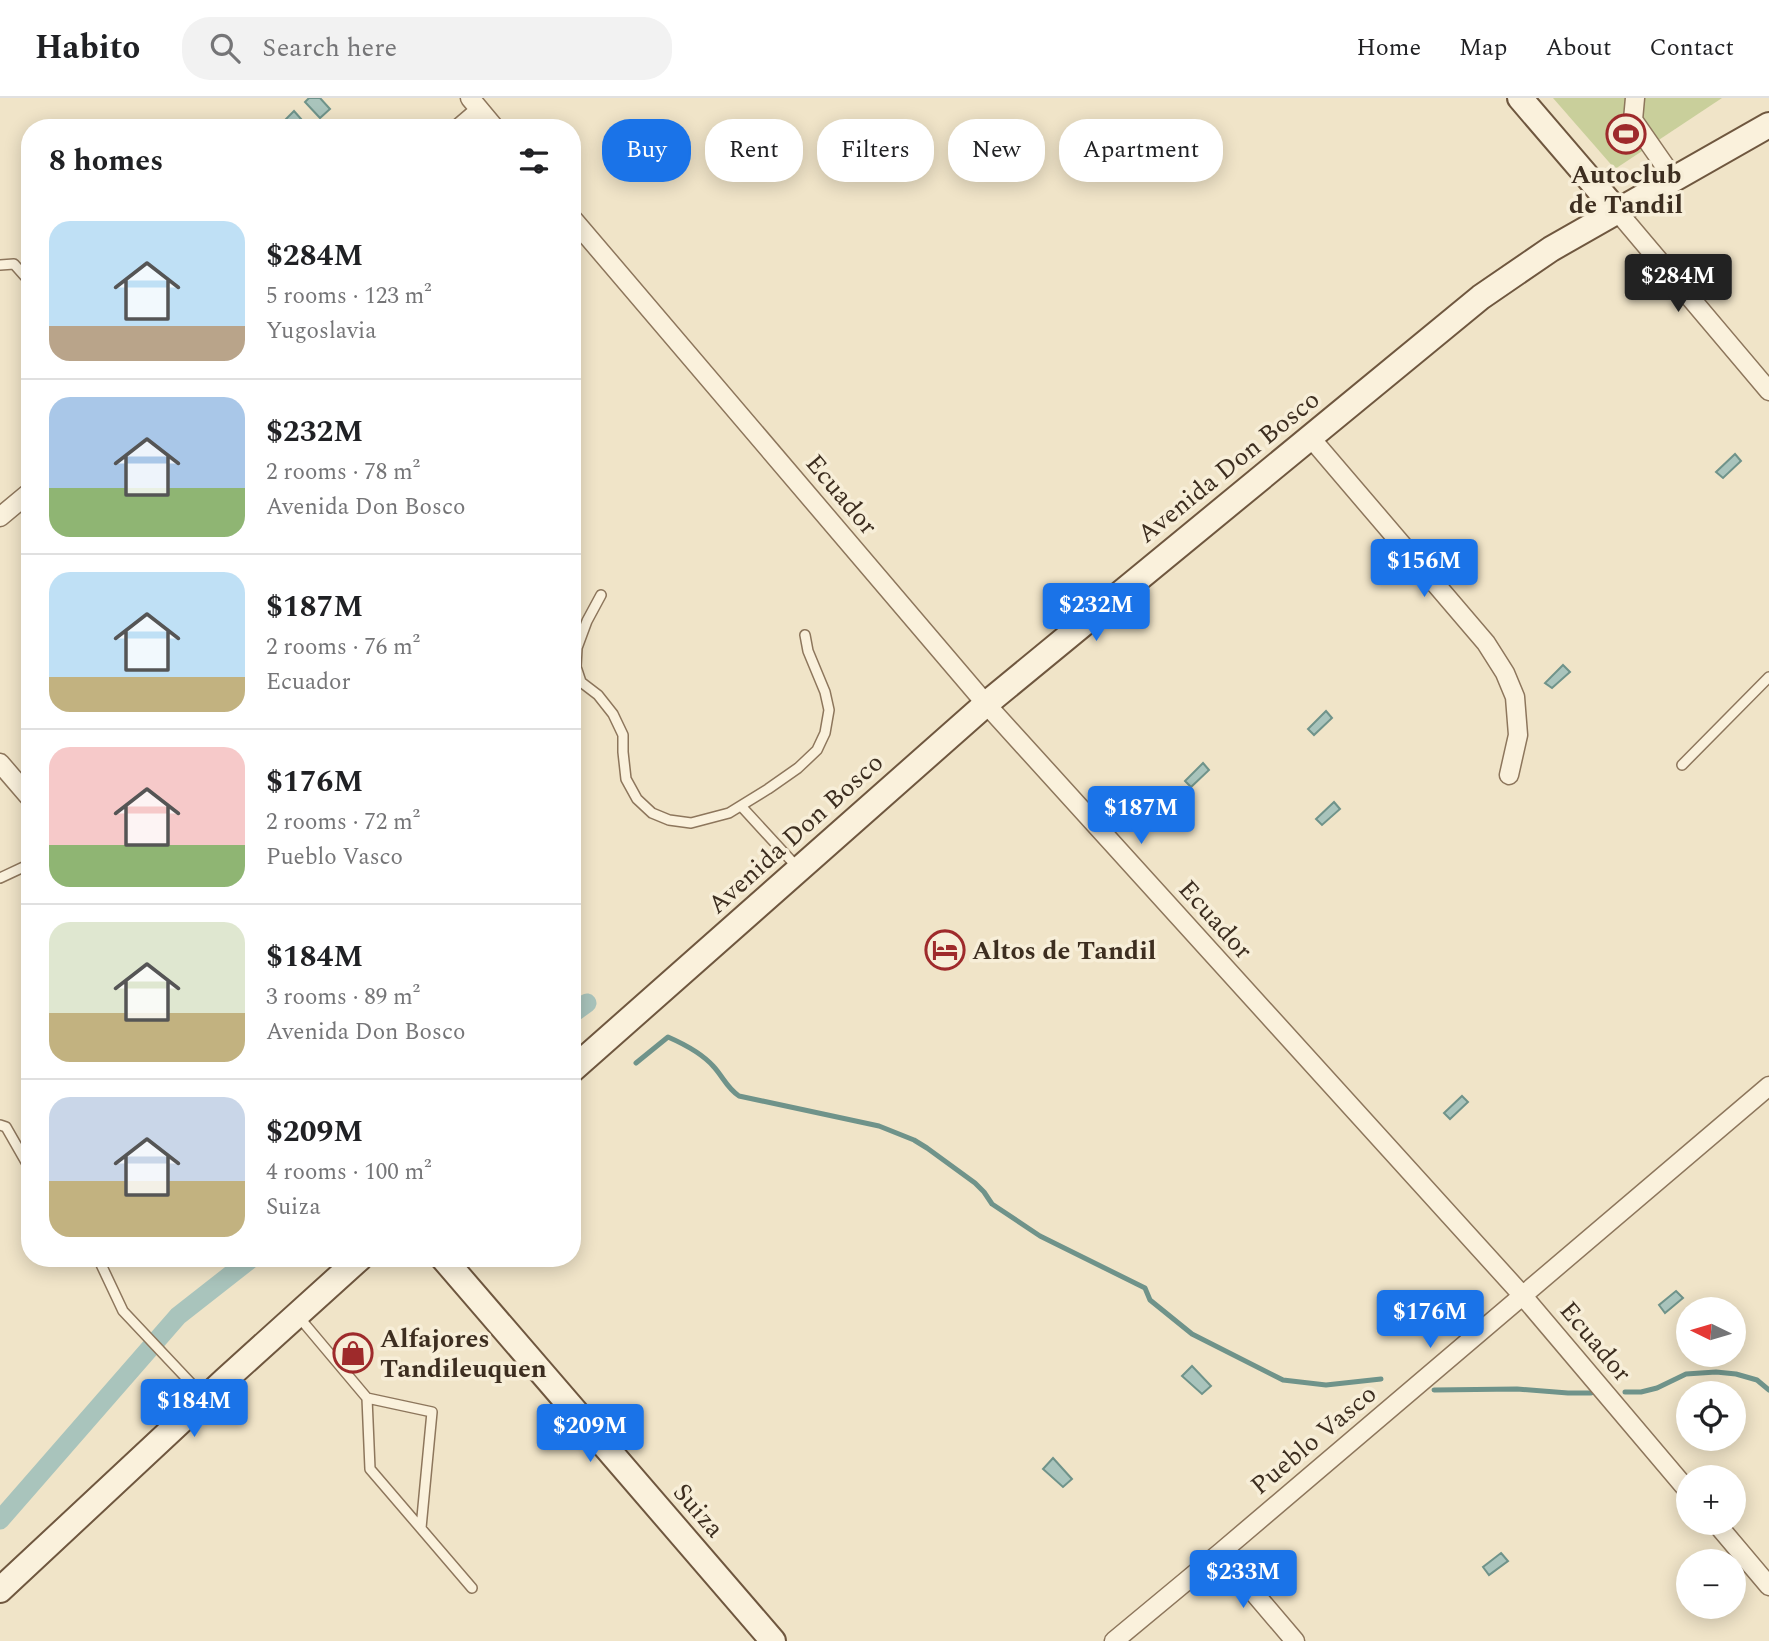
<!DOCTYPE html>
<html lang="en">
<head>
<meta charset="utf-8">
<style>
	body { margin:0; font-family:Spectral,serif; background:#f2f2f2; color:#202124; height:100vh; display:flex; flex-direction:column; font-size:26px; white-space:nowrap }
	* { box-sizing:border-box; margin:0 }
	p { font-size:23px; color:#757577 }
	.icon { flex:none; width:38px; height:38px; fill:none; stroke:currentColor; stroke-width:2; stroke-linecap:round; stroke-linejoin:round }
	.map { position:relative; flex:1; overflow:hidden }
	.details { position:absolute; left:21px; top:21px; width:560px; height:1148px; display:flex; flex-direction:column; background:#fff; border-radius:28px; box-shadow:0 4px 18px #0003 }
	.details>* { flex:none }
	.banner { position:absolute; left:602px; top:21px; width:665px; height:63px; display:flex; gap:14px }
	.needle { width:46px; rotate:275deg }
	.fabs { position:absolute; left:1676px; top:1199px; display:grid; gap:14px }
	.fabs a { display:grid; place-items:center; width:70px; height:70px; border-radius:50%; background:#fff; box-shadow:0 4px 18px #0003; font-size:35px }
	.price { position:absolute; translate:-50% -60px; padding:0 16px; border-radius:7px; background:#1a73e8; color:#fff; font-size:23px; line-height:46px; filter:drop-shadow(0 2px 4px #0008) }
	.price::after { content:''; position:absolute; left:50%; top:42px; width:21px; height:16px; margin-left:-10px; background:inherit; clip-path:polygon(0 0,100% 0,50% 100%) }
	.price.active { background:#222; color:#fff }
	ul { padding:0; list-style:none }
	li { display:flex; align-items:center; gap:21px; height:175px; padding:0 28px }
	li+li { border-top:2px solid #e0e0e0 }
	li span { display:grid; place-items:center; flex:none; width:196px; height:140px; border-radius:21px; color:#555 }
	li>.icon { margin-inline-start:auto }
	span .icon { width:84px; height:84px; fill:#fffc; stroke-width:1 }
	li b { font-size:30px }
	h2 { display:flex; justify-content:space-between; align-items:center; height:84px; padding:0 28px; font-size:30px }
	.pill { padding:0 24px; border-radius:28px; background:#fff; box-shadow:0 4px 18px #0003; font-size:24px; line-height:63px }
	.pill.active { background:#1a73e8; color:#fff }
	header { display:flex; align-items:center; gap:42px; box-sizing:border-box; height:98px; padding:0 35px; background:#fff; border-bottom:2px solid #e0e0e0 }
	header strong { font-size:33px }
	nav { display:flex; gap:38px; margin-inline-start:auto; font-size:24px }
	.search { width:490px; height:63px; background:#f2f2f2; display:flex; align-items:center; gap:18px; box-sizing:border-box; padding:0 24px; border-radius:28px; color:#757577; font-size:26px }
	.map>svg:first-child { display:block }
	.green { fill:#c9cf9b }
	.water { fill:#a9c4bc; stroke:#6f938a; stroke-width:2 }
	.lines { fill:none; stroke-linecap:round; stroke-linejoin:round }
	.stream { stroke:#6f938a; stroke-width:5 }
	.canal { stroke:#a9c4bc; stroke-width:19 }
	.lane-casing { stroke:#8d765c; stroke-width:12 }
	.street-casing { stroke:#8d765c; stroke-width:21 }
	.secondary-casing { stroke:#6f573f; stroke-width:28 }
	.lane { stroke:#faf1dc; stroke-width:9 }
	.street { stroke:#faf1dc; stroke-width:18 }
	.secondary { stroke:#faf1dc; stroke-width:24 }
	.labels { text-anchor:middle; stroke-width:7; stroke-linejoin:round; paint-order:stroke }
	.poi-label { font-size:26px; font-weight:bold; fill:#3d2e20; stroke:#f7eed8; text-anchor:start }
	.street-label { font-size:26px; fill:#3d2e20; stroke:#f7eed8 }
</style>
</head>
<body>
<header>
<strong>Habito</strong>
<div class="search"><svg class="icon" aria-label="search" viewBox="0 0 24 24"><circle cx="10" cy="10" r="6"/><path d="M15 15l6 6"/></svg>Search here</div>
<nav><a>Home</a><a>Map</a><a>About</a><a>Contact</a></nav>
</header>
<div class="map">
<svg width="1769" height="1543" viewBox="0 0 1769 1543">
	<rect width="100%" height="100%" fill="#f0e4c8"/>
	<path class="green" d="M 1553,0 L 1722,0 L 1615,71 Z"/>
	<path class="water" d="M 309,0 L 320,0 L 330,11 L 320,20 L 305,4 Z
		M 294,13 L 309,30 L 290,30 L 284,23 Z
		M 1735,356 L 1741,363 L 1723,380 L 1716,374 Z
		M 1563,567 L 1570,574 L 1552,590 L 1545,585 Z
		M 1326,613 L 1332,620 L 1314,637 L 1308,631 Z
		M 1203,665 L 1209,672 L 1191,689 L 1185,683 Z
		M 1334,704 L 1340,711 L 1322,727 L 1316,721 Z
		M 1462,998 L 1468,1004 L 1450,1021 L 1444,1015 Z
		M 1676,1193 L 1683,1200 L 1665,1215 L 1659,1207 Z
		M 1192,1268 L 1211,1288 L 1202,1296 L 1182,1278 Z
		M 1053,1360 L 1072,1381 L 1063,1389 L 1043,1371 Z
		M 1501,1455 L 1508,1463 L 1489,1477 L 1483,1469 Z"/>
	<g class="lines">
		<path class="stream" d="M 636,965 L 668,939 C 684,946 702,955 714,969 C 723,979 727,990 739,998 L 879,1028 L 914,1042 L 927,1050 L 975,1085 L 984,1094 L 992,1106 L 1040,1138 L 1145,1190 L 1150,1202 L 1192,1236 L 1283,1282 L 1326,1287 L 1381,1281
			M 1434,1292 L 1517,1291 L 1568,1295 L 1591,1295
			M 1625,1294 L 1641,1294 L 1657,1290 L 1686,1276 L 1716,1274 L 1736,1276 L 1757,1282 L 1769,1292"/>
		<path class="canal" d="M 572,916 L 587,905
			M 0,1422 L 178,1218 L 252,1160"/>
		<g class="lane-casing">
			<path id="lane" d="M 0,167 L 14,166 L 30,184
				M 601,497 L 587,523 L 577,550 L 576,569 L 581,584 L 598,597 L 613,616 L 623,637 L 623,654 L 626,681 L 637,701 L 652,715 L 669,722 L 691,725 L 729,715 L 768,691 L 798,670 L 817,652 L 825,635 L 829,612 L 825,594 L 808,553 L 805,537
				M 1682,667 L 1769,579
				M 741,708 L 798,770
				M 0,780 L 30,766
				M 0,1027 L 6,1029 L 30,1071
				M 98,1160 L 123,1213 L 204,1299
				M 298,1218 L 367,1300 L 370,1371 L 472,1490
				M 367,1300 L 432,1314 L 421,1430"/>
		</g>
		<g class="street-casing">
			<path id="street" d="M 470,0 L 495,30
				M 1635,0 L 1633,22 L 1674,81
				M 459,30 L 480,12
				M 1617,113 L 1769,293
				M 572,120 L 986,606 L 1523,1198 L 1689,1394
				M 1310,339 L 1486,545 L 1505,575 L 1515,599 L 1518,637 L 1509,677
				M 0,419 L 30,394
				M 0,665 L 30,700
				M 1715,1424 L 1769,1488
				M 1220,1455 L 1295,1543
				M 1114,1543 L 1220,1455 L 1769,988"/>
		</g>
		<g class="secondary-casing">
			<path id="secondary" d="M 1520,0 L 1617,113
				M 572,972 L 986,606 L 1481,199 L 1551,151 L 1769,27
				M 443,1160 L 773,1543
				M 0,1492 L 225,1282 L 360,1160"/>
		</g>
		<use href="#lane" class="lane"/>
		<use href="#street" class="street"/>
		<use href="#secondary" class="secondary"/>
	</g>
	<defs>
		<g id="stadium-ring" transform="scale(2.0125)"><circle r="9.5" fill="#f7eed8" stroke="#9e2a2b" stroke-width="1.5"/><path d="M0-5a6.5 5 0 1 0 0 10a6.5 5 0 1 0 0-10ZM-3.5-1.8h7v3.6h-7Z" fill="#9e2a2b"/></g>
		<g id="hotel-ring" transform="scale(2.0125)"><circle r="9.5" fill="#f7eed8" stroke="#9e2a2b" stroke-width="1.5"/><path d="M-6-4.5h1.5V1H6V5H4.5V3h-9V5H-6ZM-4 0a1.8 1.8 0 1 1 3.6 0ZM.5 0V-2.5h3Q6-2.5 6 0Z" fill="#9e2a2b"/></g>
		<g id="shop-ring" transform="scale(2.0125)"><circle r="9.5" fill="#f7eed8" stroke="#9e2a2b" stroke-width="1.5"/><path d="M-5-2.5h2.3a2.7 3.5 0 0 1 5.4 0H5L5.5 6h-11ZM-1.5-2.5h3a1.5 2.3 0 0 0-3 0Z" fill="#9e2a2b"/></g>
	</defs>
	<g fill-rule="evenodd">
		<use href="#stadium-ring" x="1626" y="36"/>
		<use href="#hotel-ring" x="945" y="852"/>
		<use href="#shop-ring" x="353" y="1255"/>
	</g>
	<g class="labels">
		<g class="poi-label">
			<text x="1626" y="85" text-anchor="middle">Autoclub<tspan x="1626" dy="30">de Tandil</tspan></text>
			<text x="972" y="861">Altos de Tandil</text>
			<text x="380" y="1249">Alfajores<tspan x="380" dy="30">Tandileuquen</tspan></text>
		</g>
		<g class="street-label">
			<text transform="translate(1228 368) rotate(-39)" y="9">Avenida Don Bosco</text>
			<text transform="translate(842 396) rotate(50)" y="9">Ecuador</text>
			<text transform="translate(795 735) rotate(-42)" y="9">Avenida Don Bosco</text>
			<text transform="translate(1216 821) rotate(48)" y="9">Ecuador</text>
			<text transform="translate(1596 1243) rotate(50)" y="9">Ecuador</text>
			<text transform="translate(1313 1341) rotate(-40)" y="9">Pueblo Vasco</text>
			<text transform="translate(699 1412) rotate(49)" y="9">Suiza</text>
		</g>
	</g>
</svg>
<div class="fabs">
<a><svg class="needle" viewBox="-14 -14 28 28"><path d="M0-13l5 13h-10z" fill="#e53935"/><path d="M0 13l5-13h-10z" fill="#757577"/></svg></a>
<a><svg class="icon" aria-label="locate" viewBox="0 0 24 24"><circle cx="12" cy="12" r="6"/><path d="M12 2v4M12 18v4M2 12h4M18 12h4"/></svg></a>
<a>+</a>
<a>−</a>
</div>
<b class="price active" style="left:1678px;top:216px">$284M</b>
<b class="price" style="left:1424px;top:501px">$156M</b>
<b class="price" style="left:1096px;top:545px">$232M</b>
<b class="price" style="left:1141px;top:748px">$187M</b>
<b class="price" style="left:1430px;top:1252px">$176M</b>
<b class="price" style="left:194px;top:1341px">$184M</b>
<b class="price" style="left:590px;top:1366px">$209M</b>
<b class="price" style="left:1243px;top:1512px">$233M</b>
<div class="banner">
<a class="pill active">Buy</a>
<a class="pill">Rent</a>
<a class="pill">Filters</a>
<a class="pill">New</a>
<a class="pill">Apartment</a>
</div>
<section class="details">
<h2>8 homes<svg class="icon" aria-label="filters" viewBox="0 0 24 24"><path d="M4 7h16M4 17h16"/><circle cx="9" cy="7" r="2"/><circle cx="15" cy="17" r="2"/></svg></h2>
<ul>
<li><span style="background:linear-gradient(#bfe0f5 75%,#b9a48a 0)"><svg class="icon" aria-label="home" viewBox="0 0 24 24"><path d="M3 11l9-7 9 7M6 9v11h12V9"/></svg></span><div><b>$284M</b><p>5 rooms · 123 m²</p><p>Yugoslavia</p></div></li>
<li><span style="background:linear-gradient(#a9c7e8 65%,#8fb573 0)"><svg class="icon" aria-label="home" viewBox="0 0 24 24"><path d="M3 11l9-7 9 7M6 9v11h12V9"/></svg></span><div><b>$232M</b><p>2 rooms · 78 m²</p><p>Avenida Don Bosco</p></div></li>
<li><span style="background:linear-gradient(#bfe0f5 75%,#c2b280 0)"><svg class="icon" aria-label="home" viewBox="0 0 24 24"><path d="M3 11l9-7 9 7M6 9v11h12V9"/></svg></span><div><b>$187M</b><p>2 rooms · 76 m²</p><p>Ecuador</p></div></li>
<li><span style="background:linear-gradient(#f6c9c9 70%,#8fb573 0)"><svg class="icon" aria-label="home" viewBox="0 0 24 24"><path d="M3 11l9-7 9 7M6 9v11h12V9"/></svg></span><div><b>$176M</b><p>2 rooms · 72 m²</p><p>Pueblo Vasco</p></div></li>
<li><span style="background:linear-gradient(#dfe7d0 65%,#c2b280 0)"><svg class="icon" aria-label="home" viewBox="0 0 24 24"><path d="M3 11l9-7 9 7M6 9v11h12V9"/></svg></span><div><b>$184M</b><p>3 rooms · 89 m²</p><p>Avenida Don Bosco</p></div></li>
<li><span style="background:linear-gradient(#c9d6e8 60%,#c2b280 0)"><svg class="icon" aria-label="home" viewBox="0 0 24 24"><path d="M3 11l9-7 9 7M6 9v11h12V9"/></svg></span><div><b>$209M</b><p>4 rooms · 100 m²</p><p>Suiza</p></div></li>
</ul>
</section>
</div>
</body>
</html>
